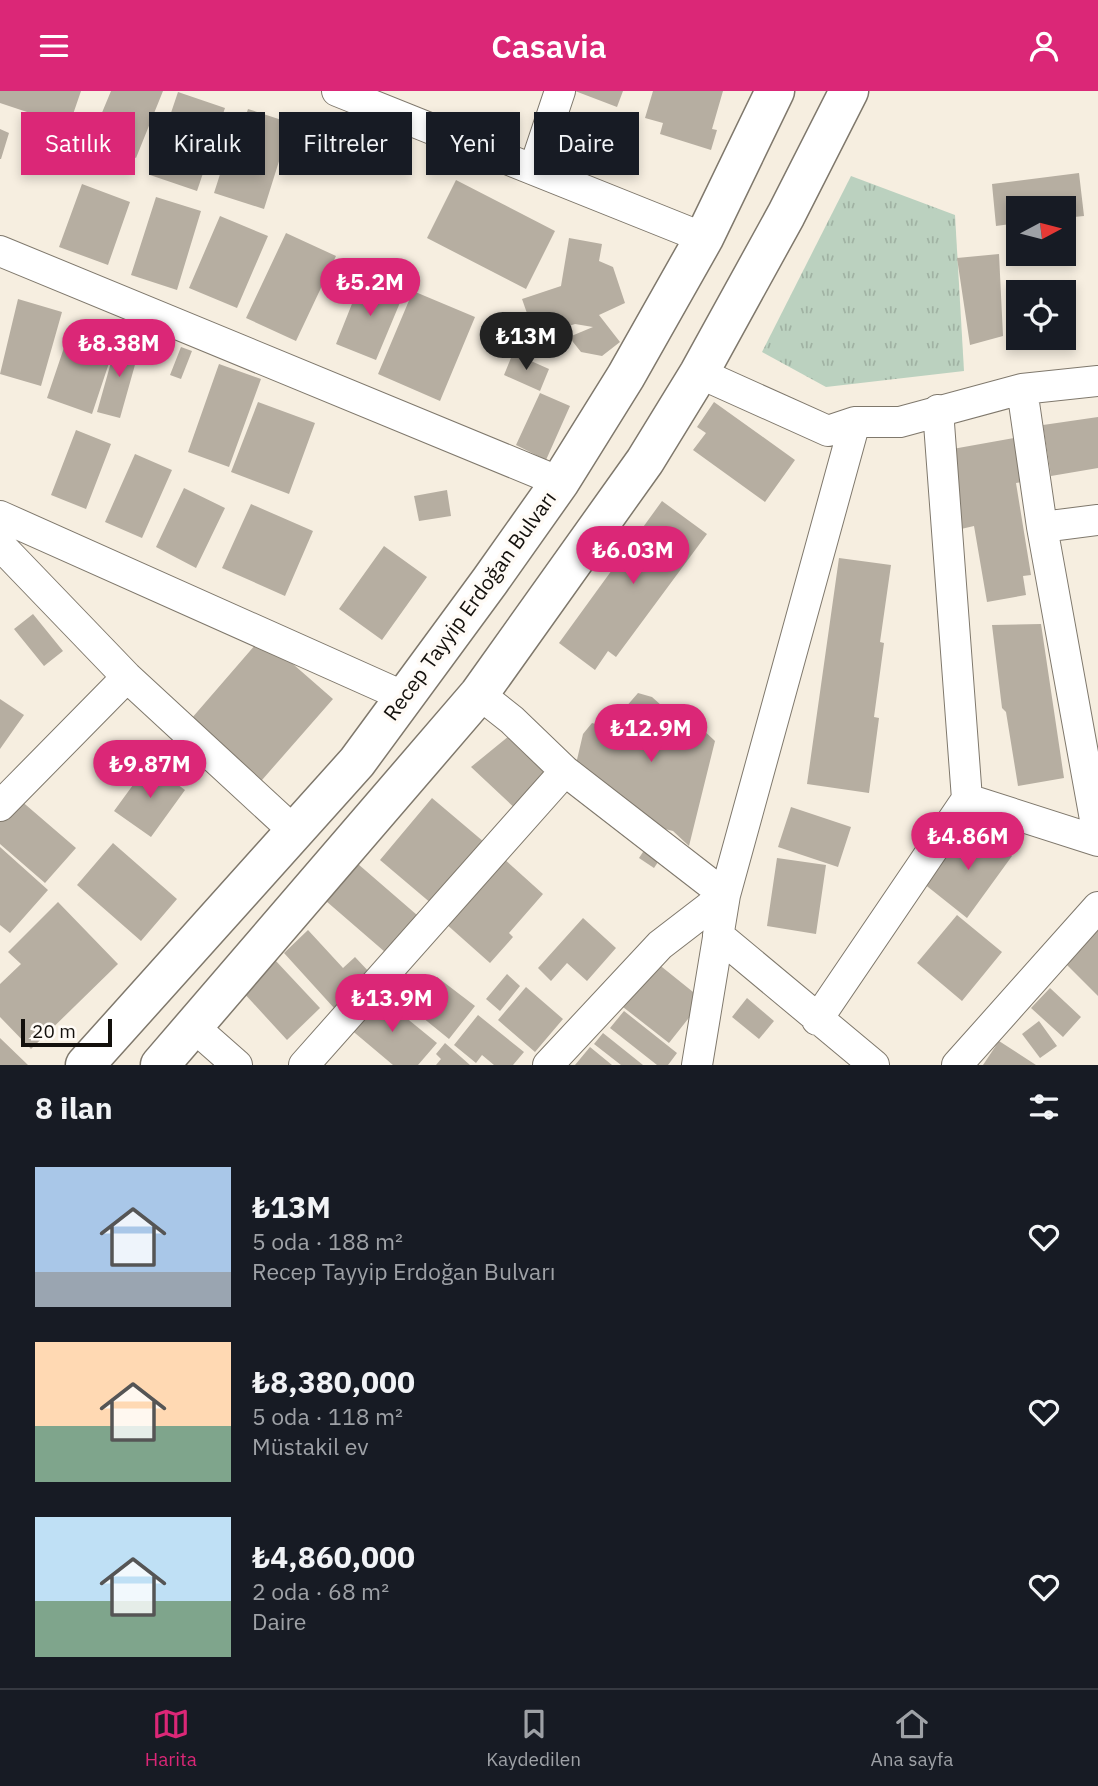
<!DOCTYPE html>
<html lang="tr">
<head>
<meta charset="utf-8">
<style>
	body { margin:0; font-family:"IBM Plex Sans",sans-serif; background:#242831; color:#f1f3f6; height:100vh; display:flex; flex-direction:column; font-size:26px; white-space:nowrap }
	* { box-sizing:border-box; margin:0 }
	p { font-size:23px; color:#9ea1a6 }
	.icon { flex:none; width:38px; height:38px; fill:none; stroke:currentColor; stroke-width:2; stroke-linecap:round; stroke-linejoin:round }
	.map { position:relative; height:974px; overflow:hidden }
	.panel { display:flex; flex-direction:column; background:#171b24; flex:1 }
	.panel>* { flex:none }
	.guide { position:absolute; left:21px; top:21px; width:700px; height:63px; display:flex; gap:14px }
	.needle { width:46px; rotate:83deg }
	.buttons { position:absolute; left:1006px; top:105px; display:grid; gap:14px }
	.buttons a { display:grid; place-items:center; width:70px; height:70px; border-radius:0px; background:#171b24; box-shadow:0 4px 10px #0003; font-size:35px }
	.scale { position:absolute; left:21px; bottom:18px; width:91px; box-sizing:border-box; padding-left:7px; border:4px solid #13100c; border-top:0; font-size:19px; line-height:24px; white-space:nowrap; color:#13100c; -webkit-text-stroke:5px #fffbf6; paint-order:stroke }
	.price { position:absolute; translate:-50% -60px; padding:0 16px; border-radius:24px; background:#db2777; color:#fff; font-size:23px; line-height:46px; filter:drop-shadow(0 2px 4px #0008) }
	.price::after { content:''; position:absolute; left:50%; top:42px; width:21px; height:16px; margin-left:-10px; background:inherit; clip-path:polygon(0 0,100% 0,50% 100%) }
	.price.current { background:#222; color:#fff }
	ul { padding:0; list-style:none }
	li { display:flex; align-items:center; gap:21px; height:175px; padding:0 35px }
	li span { display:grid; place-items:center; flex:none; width:196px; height:140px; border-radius:0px; color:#555 }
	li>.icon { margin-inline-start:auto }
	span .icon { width:84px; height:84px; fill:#fffc; stroke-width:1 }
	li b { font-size:30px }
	h2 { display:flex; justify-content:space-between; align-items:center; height:84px; padding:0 35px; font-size:30px }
	.chip { padding:0 24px; border-radius:0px; background:#171b24; box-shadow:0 4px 10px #0003; font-size:24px; line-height:63px }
	.chip.current { background:#db2777; color:#fff }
	header { display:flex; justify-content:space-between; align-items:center; height:91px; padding:0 35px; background:#db2777; color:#fff; font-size:32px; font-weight:600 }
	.menu { display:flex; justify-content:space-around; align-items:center; height:98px; border-top:2px solid #363941; background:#171b24; font-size:19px; color:#9ea1a6 }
	.menu a { display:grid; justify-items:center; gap:4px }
	.menu .current { color:#db2777 }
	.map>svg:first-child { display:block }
	.park { fill:url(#park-tufts) }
	.building { fill:#b6aea1 }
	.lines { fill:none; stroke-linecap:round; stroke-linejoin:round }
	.minor-casing { stroke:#7f786c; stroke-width:32 }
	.secondary-casing { stroke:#7f786c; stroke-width:41 }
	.minor { stroke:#fff; stroke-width:30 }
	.secondary { stroke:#fff; stroke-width:38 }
	.labels { text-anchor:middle; stroke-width:7; stroke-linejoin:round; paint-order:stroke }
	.street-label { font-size:21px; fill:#13100c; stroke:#fffbf6 }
</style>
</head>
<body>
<header><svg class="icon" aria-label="menu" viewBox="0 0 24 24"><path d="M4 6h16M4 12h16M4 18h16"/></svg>Casavia<svg class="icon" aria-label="person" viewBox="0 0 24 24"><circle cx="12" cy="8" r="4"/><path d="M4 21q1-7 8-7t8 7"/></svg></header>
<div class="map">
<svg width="1098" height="974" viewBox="0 0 1098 974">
	<defs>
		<pattern id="park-tufts" width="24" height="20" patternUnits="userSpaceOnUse" patternTransform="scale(1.75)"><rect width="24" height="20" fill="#bbd1bf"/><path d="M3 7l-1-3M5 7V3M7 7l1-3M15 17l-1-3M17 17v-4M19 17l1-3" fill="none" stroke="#a0b2a3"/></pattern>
	</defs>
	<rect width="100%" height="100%" fill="#f6eee0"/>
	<path class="park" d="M 851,85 L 955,124 L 964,280 L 826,296 L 762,261 Z"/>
	<path class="building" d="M 0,0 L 81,0 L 69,35 L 0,12 Z
		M 111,0 L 163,0 L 136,67 L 91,48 Z
		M 575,0 L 623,0 L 617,16 Z
		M 653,0 L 723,0 L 712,38 L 717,39 L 711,59 L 660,43 L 663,32 L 645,27 Z
		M 178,1 L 225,17 L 197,100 L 150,84 Z
		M 248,18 L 291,32 L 264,118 L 214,102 L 231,49 L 237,51 Z
		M 0,38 L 9,42 L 1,68 L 0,68 Z
		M 1079,82 L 1084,125 L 1064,127 L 1064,117 L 1018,117 L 1018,132 L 996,135 L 992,93 Z
		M 456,89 L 555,140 L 526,198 L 427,147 Z
		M 82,93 L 130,111 L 108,174 L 59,156 Z
		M 156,106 L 201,120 L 177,199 L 131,184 Z
		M 220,125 L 268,145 L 237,217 L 189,197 Z
		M 286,142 L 336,165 L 296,250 L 246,227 Z
		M 569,147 L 602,153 L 599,170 L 613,176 L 625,212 L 599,224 L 620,251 L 602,265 L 581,261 L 569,246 L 593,236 L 575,233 L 553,240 L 547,239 L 536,248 L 522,208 L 561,195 Z
		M 999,163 L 1003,245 L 970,254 L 957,167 Z
		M 363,185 L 404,202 L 376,269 L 336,253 Z
		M 413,200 L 475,226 L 440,310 L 378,283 Z
		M 18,208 L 62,221 L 41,295 L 0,283 Z
		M 72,233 L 117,248 L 92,323 L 47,307 Z
		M 117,250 L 140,256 L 120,327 L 97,321 Z
		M 181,256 L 192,260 L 181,288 L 170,284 Z
		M 513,262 L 549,278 L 540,300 L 504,284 Z
		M 219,273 L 261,288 L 229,376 L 188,361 Z
		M 540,302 L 570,315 L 546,369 L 516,354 Z
		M 258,311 L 315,332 L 289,403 L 231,381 Z
		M 714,311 L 795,369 L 765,411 L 693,359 L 706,342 L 697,336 Z
		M 1098,326 L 1098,377 L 1051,385 L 1043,334 Z
		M 76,339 L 111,353 L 86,418 L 51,404 Z
		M 1014,347 L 1022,391 L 1016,392 L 1031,484 L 1023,485 L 1026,504 L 987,511 L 974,435 L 961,438 L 947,359 Z
		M 135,363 L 172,379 L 142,447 L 105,431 Z
		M 184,397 L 225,417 L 196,477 L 156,456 Z
		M 447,399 L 451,425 L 419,430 L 414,405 Z
		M 662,410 L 707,443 L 616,566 L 608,560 L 595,579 L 559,552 Z
		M 251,413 L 313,440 L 285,505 L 222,477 Z
		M 384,455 L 427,486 L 382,549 L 339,518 Z
		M 839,467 L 891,474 L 880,551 L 884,552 L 874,626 L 879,627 L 869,702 L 807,693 Z
		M 33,523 L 63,560 L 44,575 L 14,538 Z
		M 1041,533 L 1064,687 L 1018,695 L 1006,621 L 1002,617 L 992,534 Z
		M 262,546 L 333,608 L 255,697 L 185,635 Z
		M 638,602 L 652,606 L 671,623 L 664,649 L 681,631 L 699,635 L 715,650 L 689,755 L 673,740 L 653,735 L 576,673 L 583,643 L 592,632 L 614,638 L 618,625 Z
		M 0,608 L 24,624 L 0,658 Z
		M 509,645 L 553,684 L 520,722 L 471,676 Z
		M 149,672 L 185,699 L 151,746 L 114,720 Z
		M 432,707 L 484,751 L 432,813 L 380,769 Z
		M 19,708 L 76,757 L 45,792 L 0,753 L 0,730 Z
		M 791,716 L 851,736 L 838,776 L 778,756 Z
		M 973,736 L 1012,765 L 967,827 L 923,792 Z
		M 113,752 L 177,808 L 141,850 L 77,794 Z
		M 0,756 L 48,799 L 10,842 L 0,834 Z
		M 645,758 L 660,768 L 654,777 L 639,767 Z
		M 503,767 L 543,803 L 509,842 L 513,846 L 490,872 L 445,832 Z
		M 777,767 L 826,774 L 816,843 L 767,835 Z
		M 358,773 L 417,824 L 385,861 L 326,810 Z
		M 58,811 L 118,873 L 31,958 L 0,926 L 0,893 L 21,873 L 8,861 Z
		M 957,824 L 1002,861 L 962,910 L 917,872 Z
		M 583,827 L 616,857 L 587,890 L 567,872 L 551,890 L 538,877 Z
		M 1098,833 L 1098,905 L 1062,869 Z
		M 308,839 L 343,877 L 355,866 L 371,883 L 334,917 L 284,862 Z
		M 275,869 L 320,917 L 287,949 L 242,900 Z
		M 657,872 L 703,909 L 669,952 L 623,916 Z
		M 507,883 L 520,895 L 500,920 L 486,908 Z
		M 437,886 L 475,915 L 449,948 L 412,918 Z
		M 526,896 L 563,928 L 535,961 L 498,929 Z
		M 1050,897 L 1081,926 L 1063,946 L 1031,917 Z
		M 377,903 L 437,952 L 418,974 L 393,974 L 349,937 Z
		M 747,907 L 774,930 L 759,948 L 732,926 Z
		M 624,920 L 677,962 L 668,974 L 657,974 L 610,937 Z
		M 478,924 L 524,961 L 513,974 L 494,974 L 482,964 L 476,972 L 454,954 Z
		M 1039,930 L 1057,955 L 1040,967 L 1022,943 Z
		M 603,942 L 643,974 L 621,974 L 594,953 Z
		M 0,947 L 28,974 L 0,974 Z
		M 999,950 L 1036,974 L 983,974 Z
		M 445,952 L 470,974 L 436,974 L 441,968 L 436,963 Z
		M 590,956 L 612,974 L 575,974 Z"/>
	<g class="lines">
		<g class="minor-casing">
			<path id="minor" d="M 337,0 L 704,147
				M 534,78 L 560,0
				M 0,160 L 560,391
				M 699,282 L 828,340 L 855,331 L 900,331 L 1022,298 L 1098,290
				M 1022,298 L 1042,436 L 1098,745
				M 0,425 L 405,606
				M 1042,436 L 1098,429
				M 0,454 L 127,586 L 295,741
				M 479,603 L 512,629 L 565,680 L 725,804 L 660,854 L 548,974
				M 967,708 L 1098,750
				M 0,715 L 127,586
				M 718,844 L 874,974
				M 817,929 L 967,708 L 938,319
				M 195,937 L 237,974
				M 304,974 L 565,680
				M 697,974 L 725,804 L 855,331
				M 957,974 L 1098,816"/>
		</g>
		<g class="secondary-casing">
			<path id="secondary" d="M 85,974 L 357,671 L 490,490 L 560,391 L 626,285 L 704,147 L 775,0
				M 160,974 L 479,603 L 645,370 L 699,282 L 786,124 L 849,0"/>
		</g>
		<use href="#minor" class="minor"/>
		<use href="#secondary" class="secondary"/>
	</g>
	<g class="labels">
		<g class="street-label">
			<text transform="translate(470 515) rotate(-54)" y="7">Recep Tayyip Erdoğan Bulvarı</text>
		</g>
	</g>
</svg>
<div class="buttons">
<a><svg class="needle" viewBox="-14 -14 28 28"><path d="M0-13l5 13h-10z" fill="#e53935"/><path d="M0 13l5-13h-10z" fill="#9ea1a6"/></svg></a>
<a><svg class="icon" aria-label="locate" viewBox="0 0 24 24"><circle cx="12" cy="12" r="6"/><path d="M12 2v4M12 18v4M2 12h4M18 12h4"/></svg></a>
</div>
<div class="scale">20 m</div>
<b class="price" style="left:370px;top:227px">₺5.2M</b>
<b class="price current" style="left:526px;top:281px">₺13M</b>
<b class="price" style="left:119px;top:288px">₺8.38M</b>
<b class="price" style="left:633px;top:495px">₺6.03M</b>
<b class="price" style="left:651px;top:673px">₺12.9M</b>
<b class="price" style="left:150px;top:709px">₺9.87M</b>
<b class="price" style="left:968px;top:781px">₺4.86M</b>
<b class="price" style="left:392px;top:943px">₺13.9M</b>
<div class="guide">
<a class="chip current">Satılık</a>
<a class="chip">Kiralık</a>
<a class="chip">Filtreler</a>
<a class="chip">Yeni</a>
<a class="chip">Daire</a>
</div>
</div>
<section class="panel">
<h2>8 ilan<svg class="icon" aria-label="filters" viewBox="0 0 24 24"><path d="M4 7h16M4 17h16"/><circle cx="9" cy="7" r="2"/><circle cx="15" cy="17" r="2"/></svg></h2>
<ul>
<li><span style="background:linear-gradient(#a9c7e8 75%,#9aa5b1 0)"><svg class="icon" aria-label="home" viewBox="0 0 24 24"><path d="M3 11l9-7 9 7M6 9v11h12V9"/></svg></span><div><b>₺13M</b><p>5 oda · 188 m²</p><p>Recep Tayyip Erdoğan Bulvarı</p></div><svg class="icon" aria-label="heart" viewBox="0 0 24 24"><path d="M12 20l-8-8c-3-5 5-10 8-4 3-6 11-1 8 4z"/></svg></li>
<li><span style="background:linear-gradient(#ffd9b3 60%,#7fa58c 0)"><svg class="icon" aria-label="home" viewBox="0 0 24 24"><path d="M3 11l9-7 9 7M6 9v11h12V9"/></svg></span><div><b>₺8,380,000</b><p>5 oda · 118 m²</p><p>Müstakil ev</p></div><svg class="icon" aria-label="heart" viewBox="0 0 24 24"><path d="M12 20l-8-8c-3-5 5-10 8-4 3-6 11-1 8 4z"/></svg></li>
<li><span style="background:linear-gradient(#bfe0f5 60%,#7fa58c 0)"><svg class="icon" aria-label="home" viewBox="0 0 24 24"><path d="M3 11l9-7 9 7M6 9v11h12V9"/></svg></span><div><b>₺4,860,000</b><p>2 oda · 68 m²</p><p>Daire</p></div><svg class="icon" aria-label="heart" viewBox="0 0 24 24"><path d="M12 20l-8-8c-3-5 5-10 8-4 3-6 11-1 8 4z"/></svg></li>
</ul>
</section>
<nav class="menu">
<a class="current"><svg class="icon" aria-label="map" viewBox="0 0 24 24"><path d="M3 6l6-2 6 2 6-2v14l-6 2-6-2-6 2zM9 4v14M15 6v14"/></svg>Harita</a>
<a><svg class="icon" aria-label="saved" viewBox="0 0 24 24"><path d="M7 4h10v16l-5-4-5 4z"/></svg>Kaydedilen</a>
<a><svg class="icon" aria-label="home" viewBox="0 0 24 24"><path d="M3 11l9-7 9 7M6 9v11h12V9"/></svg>Ana sayfa</a>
</nav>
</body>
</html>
